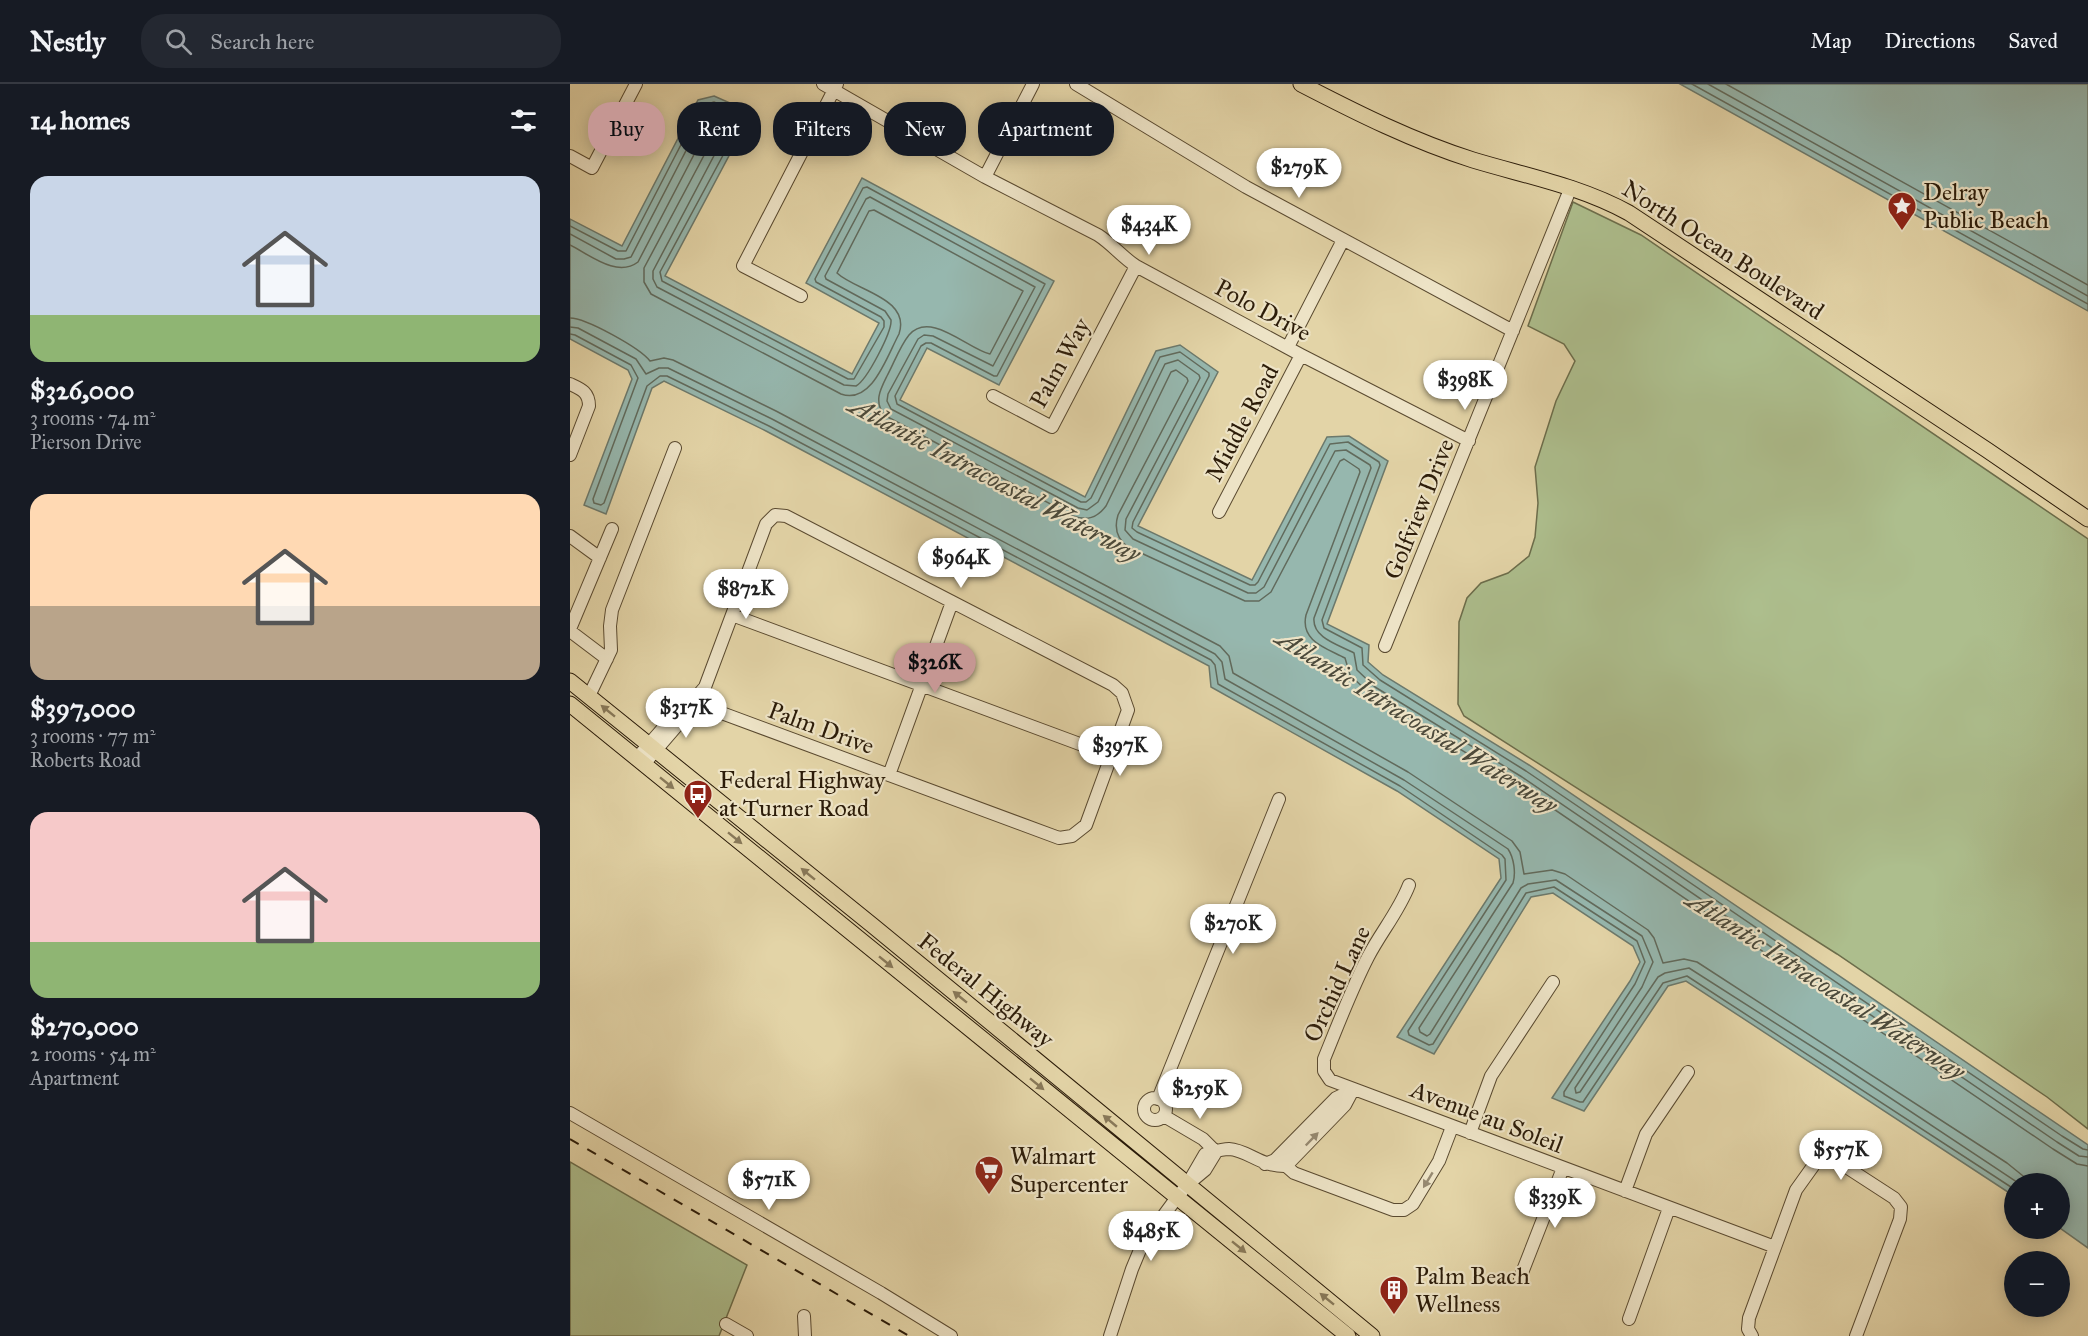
<!DOCTYPE html>
<html lang="en">
<head>
<meta charset="utf-8">
<style>
	body { margin:0; font-family:"IM FELL Great Primer",serif; background:#242831; color:#f1f3f6; height:100vh; display:flex; flex-direction:column; font-size:22px; white-space:nowrap }
	* { box-sizing:border-box; margin:0 }
	p { font-size:20px; color:#9ea1a6 }
	.icon { flex:none; width:33px; height:33px; fill:none; stroke:currentColor; stroke-width:2; stroke-linecap:round; stroke-linejoin:round }
	.map { position:relative; flex:1; overflow:hidden }
	.side { display:flex; flex-direction:column; background:#171b24; width:570px }
	.side>* { flex:none }
	.guide { position:absolute; left:18px; top:18px; width:570px; height:54px; display:flex; gap:12px }
	.buttons { position:absolute; left:1434px; top:1089px; display:grid; gap:12px }
	.buttons a { display:grid; place-items:center; width:66px; height:66px; border-radius:50%; background:#171b24; box-shadow:0 3px 15px #0003; font-size:30px }
	.price { position:absolute; translate:-50% -51px; padding:0 14px; border-radius:21px; background:#fff; color:#222; font-size:20px; line-height:39px; filter:drop-shadow(0 2px 3px #0008) }
	.price::after { content:''; position:absolute; left:50%; top:36px; width:18px; height:14px; margin-left:-9px; background:inherit; clip-path:polygon(0 0,100% 0,50% 100%) }
	.price.on { background:#c59692; color:#111 }
	ul { padding:0; list-style:none }
	li { display:grid; align-content:center; gap:12px; height:318px; padding:0 30px }
	li span { display:grid; place-items:center; height:186px; border-radius:18px; color:#555 }
	li>.icon { margin-inline-start:auto }
	span .icon { width:108px; height:108px; fill:#fffc; stroke-width:1 }
	li b { font-size:26px }
	h2 { display:flex; justify-content:space-between; align-items:center; height:72px; padding:0 30px; font-size:26px }
	.tag { padding:0 21px; border-radius:24px; background:#171b24; box-shadow:0 3px 15px #0003; font-size:21px; line-height:54px }
	.tag.on { background:#c59692; color:#111 }
	header { display:flex; align-items:center; gap:36px; box-sizing:border-box; height:84px; padding:0 30px; background:#171b24; border-bottom:2px solid #363941 }
	header strong { font-size:28px }
	nav { display:flex; gap:33px; margin-inline-start:auto; font-size:21px }
	.search { width:420px; height:54px; background:#242831; display:flex; align-items:center; gap:15px; box-sizing:border-box; padding:0 21px; border-radius:24px; color:#9ea1a6; font-size:22px }
	main { display:flex; flex:1; min-height:0 }
	.map>svg:first-child { display:block }
	.green { fill:#adbe8d; stroke:#6c6d4b; stroke-width:1.5 }
	.water { fill:#96b7ae; stroke:#6c796c; stroke-width:1.5 }
	.lines { fill:none; stroke-linecap:round; stroke-linejoin:round }
	.shore { stroke:#616a5c; stroke-width:1.5 }
	.minor-casing { stroke:#5a4a30; stroke-width:14 }
	.major-casing { stroke:#2c1c09; stroke-width:17 }
	.minor { stroke:#ede3c6; stroke-width:12 }
	.major { stroke:#e3d4a7; stroke-width:15 }
	.rail { stroke:#2c1c09; stroke-width:2; stroke-dasharray:10 10; stroke-linecap:butt }
	.oneway { fill:#887858 }
	.oneway2 { fill:#968971 }
	.labels { text-anchor:middle; stroke-width:4.5; stroke-linejoin:round; paint-order:stroke }
	.poi-label { font-size:24px; fill:#2c1c09; stroke:#ede3c6; text-anchor:start }
	.street-label { font-size:24px; fill:#2c1c09; stroke:#ede3c6 }
	.water-label { font-size:26px; font-style:italic; fill:#4c4a3b; stroke:#ede3c6 }
</style>
</head>
<body>
<header>
<strong>Nestly</strong>
<div class="search"><svg class="icon" aria-label="search" viewBox="0 0 24 24"><circle cx="10" cy="10" r="6"/><path d="M15 15l6 6"/></svg>Search here</div>
<nav><a>Map</a><a>Directions</a><a>Saved</a></nav>
</header>
<main>
<section class="side">
<h2>14 homes<svg class="icon" aria-label="filters" viewBox="0 0 24 24"><path d="M4 7h16M4 17h16"/><circle cx="9" cy="7" r="2"/><circle cx="15" cy="17" r="2"/></svg></h2>
<ul>
<li><span style="background:linear-gradient(#c9d6e8 75%,#8fb573 0)"><svg class="icon" aria-label="home" viewBox="0 0 24 24"><path d="M3 11l9-7 9 7M6 9v11h12V9"/></svg></span><div><b>$326,000</b><p>3 rooms · 74 m²</p><p>Pierson Drive</p></div></li>
<li><span style="background:linear-gradient(#ffd9b3 60%,#b9a48a 0)"><svg class="icon" aria-label="home" viewBox="0 0 24 24"><path d="M3 11l9-7 9 7M6 9v11h12V9"/></svg></span><div><b>$397,000</b><p>3 rooms · 77 m²</p><p>Roberts Road</p></div></li>
<li><span style="background:linear-gradient(#f6c9c9 70%,#8fb573 0)"><svg class="icon" aria-label="home" viewBox="0 0 24 24"><path d="M3 11l9-7 9 7M6 9v11h12V9"/></svg></span><div><b>$270,000</b><p>2 rooms · 54 m²</p><p>Apartment</p></div></li>
</ul>
</section>
<div class="map">
<svg width="1518" height="1252" viewBox="0 0 1518 1252">
	<rect width="100%" height="100%" fill="#e3d4a7"/>
	<filter id="stains"><feTurbulence type="fractalNoise" baseFrequency=".00333" numOctaves="4"/><feColorMatrix values="0 0 0 0 .2 0 0 0 0 .09 0 0 0 0 .02 0 0 0 .5 -.17"/></filter>
	<radialGradient id="worn" r=".72"><stop offset=".6" stop-color="#630" stop-opacity="0"/><stop offset="1" stop-color="#630" stop-opacity=".3"/></radialGradient>
	<path class="green" d="M 1003,118 L 1071,151 L 1518,455 L 1518,1045 L 1477,1013 L 1267,870 L 894,632 L 888,620 L 889,538 L 897,514 L 911,499 L 938,489 L 959,472 L 965,453 L 968,419 L 965,383 L 986,317 L 1005,277 L 994,260 L 958,242 Z
		M 0,1078 L 177,1181 L 149,1252 L 0,1252 Z"/>
	<path class="water" d="M 1110,0 L 1518,0 L 1518,227 Z
		M 144,12 L 169,23 L 170,51 L 95,192 L 282,290 L 309,239 L 236,199 L 292,94 L 484,197 L 429,301 L 357,264 L 330,316 L 515,413 L 586,267 L 610,261 L 648,288 L 568,442 L 682,496 L 757,353 L 779,352 L 818,377 L 757,540 L 799,561 L 798,578 L 813,591 L 959,681 L 1518,1061 L 1518,1164 L 1490,1144 L 1490,1100 L 1444,1100 L 1444,1112 L 1116,897 L 1098,902 L 1014,1027 L 982,1014 L 1060,897 L 1070,878 L 1063,862 L 983,809 L 961,813 L 864,970 L 827,953 L 931,794 L 929,775 L 827,707 L 641,603 L 639,582 L 196,347 L 94,297 L 82,304 L 36,430 L 14,421 L 62,295 L 58,286 L 0,255 L 0,135 L 52,162 L 128,16 Z"/>
	<g class="lines">
		<path class="shore" d="M 1122,0 L 1518,220
			M 1138,0 L 1518,212
			M 1156,0 L 1518,201
			M 0,142 L 48,167 L 56,167 L 131,22 L 144,18 L 162,26 L 164,51 L 90,188 L 92,197 L 278,295 L 284,295 L 314,243 L 314,237 L 311,233 L 246,198 L 245,195 L 293,104 L 297,103 L 475,200 L 427,292 L 424,292 L 361,259 L 356,259 L 351,262 L 325,312 L 327,320 L 511,418 L 516,418 L 521,414 L 590,273 L 610,268 L 639,289 L 639,292 L 563,438 L 562,444 L 567,448 L 680,501 L 685,501 L 688,498 L 760,360 L 778,358 L 809,378 L 810,381 L 752,536 L 754,544 L 792,564 L 793,581 L 810,596 L 956,687 L 1492,1052 L 1513,1065 L 1518,1066
			M 0,150 L 46,175 L 54,175 L 61,173 L 136,28 L 143,26 L 154,31 L 156,49 L 83,187 L 83,195 L 87,203 L 274,301 L 286,302 C 297,296 322,248 321,236 L 315,227 L 256,195 L 255,192 L 296,115 L 300,113 L 465,203 L 423,282 L 363,252 L 354,251 L 348,255 L 318,310 L 317,317 L 321,325 L 508,424 L 517,426 L 528,418 L 595,280 L 608,276 L 629,291 L 630,294 L 556,435 L 555,446 L 563,455 L 678,509 L 686,509 L 694,503 L 765,367 L 776,366 L 800,381 L 801,384 L 744,534 C 742,554 769,561 784,569 L 787,586 L 805,603 L 952,693 L 1487,1058 L 1509,1072 L 1518,1073
			M 0,161 C 20,171 47,194 68,178 L 141,38 L 145,37 L 147,47 L 74,184 L 74,198 L 81,210 L 271,310 C 302,321 317,272 329,250 C 341,214 286,207 267,189 L 299,127 L 304,126 L 453,207 L 420,270 C 398,265 360,226 339,251 C 330,262 324,279 317,292 C 310,306 304,317 314,331 L 503,432 C 517,437 527,434 536,422 L 601,288 L 606,286 L 617,294 L 618,297 L 548,431 C 544,444 547,455 558,463 L 675,517 L 689,517 L 701,508 L 770,377 L 774,375 L 789,385 L 790,388 L 736,531 C 730,557 756,564 775,574 L 780,591 L 800,610 L 947,700 L 1483,1065 L 1507,1080 L 1518,1082
			M 0,234 C 16,234 70,264 80,277 L 94,274 L 103,276 L 206,327 L 650,562 L 659,572 L 663,589 L 838,688 L 942,757 L 950,768 L 954,790 L 982,786 L 995,790 L 1078,846 L 1084,854 L 1093,879 L 1114,875 L 1127,878 L 1437,1079 L 1463,1100
			M 0,243 L 8,244 L 66,275 L 76,290 L 89,284 L 98,284 L 202,335 L 645,570 L 652,578 L 655,595 L 834,696 L 938,765 C 944,774 946,789 943,799 L 849,944 L 850,948 L 857,952 L 860,950 L 951,804 L 958,800 L 986,796 L 1072,852 L 1083,878 L 1072,903 L 1005,1004 L 1006,1009 L 1010,1008 L 1088,893 L 1095,889 L 1119,884 L 1260,974 L 1450,1100
			M 0,250 L 5,251 L 61,281 L 68,294 L 23,415 L 24,419 L 31,421 L 34,419 L 77,302 L 90,292 L 97,292 L 199,342 L 641,576 L 645,581 L 648,600 L 830,702 L 932,771 L 935,775 L 936,796 L 838,947 L 839,951 L 859,961 L 863,960 L 956,809 L 984,803 L 1067,857 L 1075,878 L 1065,900 L 994,1008 L 994,1012 L 1010,1018 L 1013,1018 L 1093,899 L 1117,892 L 1444,1105"/>
		<g class="minor-casing">
			<path id="minor" d="M 253,0 L 415,93 L 528,151 C 542,160 552,173 566,182 L 731,271 L 899,357
				M 506,0 L 676,103 L 943,247
				M 0,72 L 22,84 L 66,0
				M 415,93 L 463,0
				M 231,212 L 173,182 L 267,0
				M 718,263 L 773,156
				M 0,300 C 11,305 19,308 19,322 L 0,371
				M 423,312 L 482,343 L 566,182
				M 649,428 L 731,271
				M 0,452 L 30,474
				M 162,531 L 542,672
				M 0,545 L 42,445
				M 0,547 L 37,575
				M 815,562 L 1001,103
				M 19,612 L 41,566 L 40,542 L 42,526 L 105,364
				M 67,674 L 108,627 L 122,618 L 135,603 L 196,440 L 205,431 L 216,432 L 543,601 L 552,609 L 558,626 L 516,741 L 502,752 L 489,754 L 122,618
				M 74,680 L 123,623 L 123,620
				M 319,691 L 382,518
				M 839,801 C 829,827 811,848 798,873 C 781,906 768,941 754,975 L 754,987 L 760,996 L 1205,1163
				M574 1025a11 11 0 1 1 22 0a11 11 0 1 1-22 0Z
				M 588,1015 L 709,715
				M 0,1029 L 311,1209 L 381,1252
				M 594,1032 L 633,1055 L 646,1068
				M 900,1049 L 921,992 L 983,898
				M 695,1080 L 705,1076 L 766,1014 L 783,1006
				M 716,1082 L 724,1089 L 823,1126 L 834,1126 L 843,1120 L 869,1077 L 882,1043
				M 617,1101 L 635,1070 C 643,1068 651,1065 659,1065 C 678,1066 691,1083 716,1082 L 775,1021 L 783,1006
				M 1055,1107 L 1076,1050 L 1118,988
				M 950,1194 L 993,1084
				M 234,1232 L 235,1252
				M 1059,1235 L 1099,1124
				M 156,1240 L 177,1252
				M 540,1252 L 562,1185 L 572,1161 L 605,1116 L 617,1101 L 635,1086 L 646,1068
				M 1182,1252 L 1178,1245 L 1179,1234 L 1226,1106 L 1246,1078 L 1257,1074 L 1267,1077 L 1324,1114 L 1331,1123 L 1330,1135 L 1286,1252"/>
		</g>
		<g class="major-casing">
			<path id="major" d="M 731,0 C 787,29 843,57 903,76 C 956,92 1010,102 1059,129 L 1417,366 L 1518,435
				M 0,597 L 302,841 L 802,1252
				M 0,620 L 778,1252"/>
		</g>
		<use href="#minor" class="minor"/>
		<use href="#major" class="major"/>
		<path class="rail" d="M 0,1055 L 339,1252"/>
	</g>
	<defs><path id="oneway-solid" d="M-6-.8H1V-3.2L6.5 0L1 3.2V.8H-6Z" transform="scale(1.5)"/></defs>
	<g class="oneway">
		<use href="#oneway-solid" transform="translate(38 627) rotate(-141)"/>
		<use href="#oneway-solid" transform="translate(97 699) rotate(39)"/>
		<use href="#oneway-solid" transform="translate(165 754) rotate(39)"/>
		<use href="#oneway-solid" transform="translate(238 790) rotate(-141)"/>
		<use href="#oneway-solid" transform="translate(316 878) rotate(39)"/>
		<use href="#oneway-solid" transform="translate(390 913) rotate(-141)"/>
		<use href="#oneway-solid" transform="translate(467 1000) rotate(39)"/>
		<use href="#oneway-solid" transform="translate(540 1037) rotate(-140)"/>
		<use href="#oneway-solid" transform="translate(669 1163) rotate(39)"/>
		<use href="#oneway-solid" transform="translate(757 1215) rotate(-141)"/>
	</g>
	<g class="oneway2">
		<use href="#oneway-solid" transform="translate(742 1055) rotate(-46)"/>
		<use href="#oneway-solid" transform="translate(858 1096) rotate(121)"/>
	</g>
	<defs>
		<g id="sight-pin" transform="scale(1.5)"><path d="M0 17L-7.5 6A9.5 9.5 0 1 1 7.5 6Z" fill="#8f2418" stroke="#ede3c6"/><path d="M0-6L1.8-2.2L6-1.7L2.9 1.2L3.7 5.4L0 3.3L-3.7 5.4L-2.9 1.2L-6-1.7L-1.8-2.2Z" fill="#fff"/></g>
		<g id="bus-pin" transform="scale(1.5)"><path d="M0 17L-7.5 6A9.5 9.5 0 1 1 7.5 6Z" fill="#8f2418" stroke="#ede3c6"/><path d="M-5-6H5V4H4V6H2V4H-2V6H-4V4H-5ZM-3.5-4V0h7V-4ZM-3.5 1.2v1.5H-2V1.2ZM2 1.2v1.5H3.5V1.2Z" fill="#fff"/></g>
		<g id="supermarket-pin" transform="scale(1.5)"><path d="M0 17L-7.5 6A9.5 9.5 0 1 1 7.5 6Z" fill="#8f2418" stroke="#ede3c6"/><path d="M-6-5.5h2.5l.6 2H6L4.5 2H-2.5L-4.4-4H-6ZM-1.5 3.2a1.3 1.3 0 1 0 .1 0ZM3 3.2a1.3 1.3 0 1 0 .1 0Z" fill="#fff"/></g>
		<g id="building-pin" transform="scale(1.5)"><path d="M0 17L-7.5 6A9.5 9.5 0 1 1 7.5 6Z" fill="#8f2418" stroke="#ede3c6"/><path d="M-4-6H4V6H1V3H-1V6H-4ZM-2.5-4.3h1.7v1.8h-1.7ZM.8-4.3h1.7v1.8H.8ZM-2.5-1h1.7V.8h-1.7ZM.8-1h1.7V.8H.8Z" fill="#fff"/></g>
	</defs>
	<g fill-rule="evenodd">
		<use href="#sight-pin" x="1332" y="122"/>
		<use href="#bus-pin" x="128" y="710"/>
		<use href="#supermarket-pin" x="419" y="1086"/>
		<use href="#building-pin" x="824" y="1206"/>
	</g>
	<g class="labels">
		<g class="poi-label">
			<text x="1353" y="116">Delray<tspan x="1353" dy="28">Public Beach</tspan></text>
			<text x="149" y="704">Federal Highway<tspan x="149" dy="28">at Turner Road</tspan></text>
			<text x="440" y="1080">Walmart<tspan x="440" dy="28">Supercenter</tspan></text>
			<text x="845" y="1200">Palm Beach<tspan x="845" dy="28">Wellness</tspan></text>
		</g>
		<g class="street-label">
			<text transform="translate(1153 166) rotate(33)" y="8">North Ocean Boulevard</text>
			<text transform="translate(693 226) rotate(28)" y="8">Polo Drive</text>
			<text transform="translate(490 279) rotate(-61)" y="8">Palm Way</text>
			<text transform="translate(672 339) rotate(-62)" y="8">Middle Road</text>
			<text transform="translate(849 425) rotate(-68)" y="8">Golfview Drive</text>
			<text transform="translate(251 644) rotate(20)" y="8">Palm Drive</text>
			<text transform="translate(767 900) rotate(-65)" y="8">Orchid Lane</text>
			<text transform="translate(416 906) rotate(39)" y="8">Federal Highway</text>
			<text transform="translate(917 1033) rotate(21)" y="8">Avenue au Soleil</text>
		</g>
		<g class="water-label">
			<text transform="translate(425 395) rotate(28)" y="9">Atlantic Intracoastal Waterway</text>
			<text transform="translate(847 637) rotate(32)" y="9">Atlantic Intracoastal Waterway</text>
			<text transform="translate(1256 901) rotate(33)" y="9">Atlantic Intracoastal Waterway</text>
		</g>
	</g>
	<rect width="100%" height="100%" filter="url(#stains)"/>
	<rect width="100%" height="100%" fill="url(#worn)"/>
</svg>
<div class="buttons">
<a>+</a>
<a>−</a>
</div>
<b class="price" style="left:729px;top:115px">$279K</b>
<b class="price" style="left:579px;top:172px">$434K</b>
<b class="price" style="left:895px;top:327px">$398K</b>
<b class="price" style="left:391px;top:505px">$964K</b>
<b class="price" style="left:176px;top:536px">$872K</b>
<b class="price on" style="left:365px;top:610px">$326K</b>
<b class="price" style="left:116px;top:655px">$317K</b>
<b class="price" style="left:550px;top:693px">$397K</b>
<b class="price" style="left:663px;top:871px">$270K</b>
<b class="price" style="left:630px;top:1036px">$259K</b>
<b class="price" style="left:1271px;top:1097px">$557K</b>
<b class="price" style="left:199px;top:1127px">$571K</b>
<b class="price" style="left:985px;top:1145px">$339K</b>
<b class="price" style="left:581px;top:1178px">$485K</b>
<div class="guide">
<a class="tag on">Buy</a>
<a class="tag">Rent</a>
<a class="tag">Filters</a>
<a class="tag">New</a>
<a class="tag">Apartment</a>
</div>
</div>
</main>
</body>
</html>
